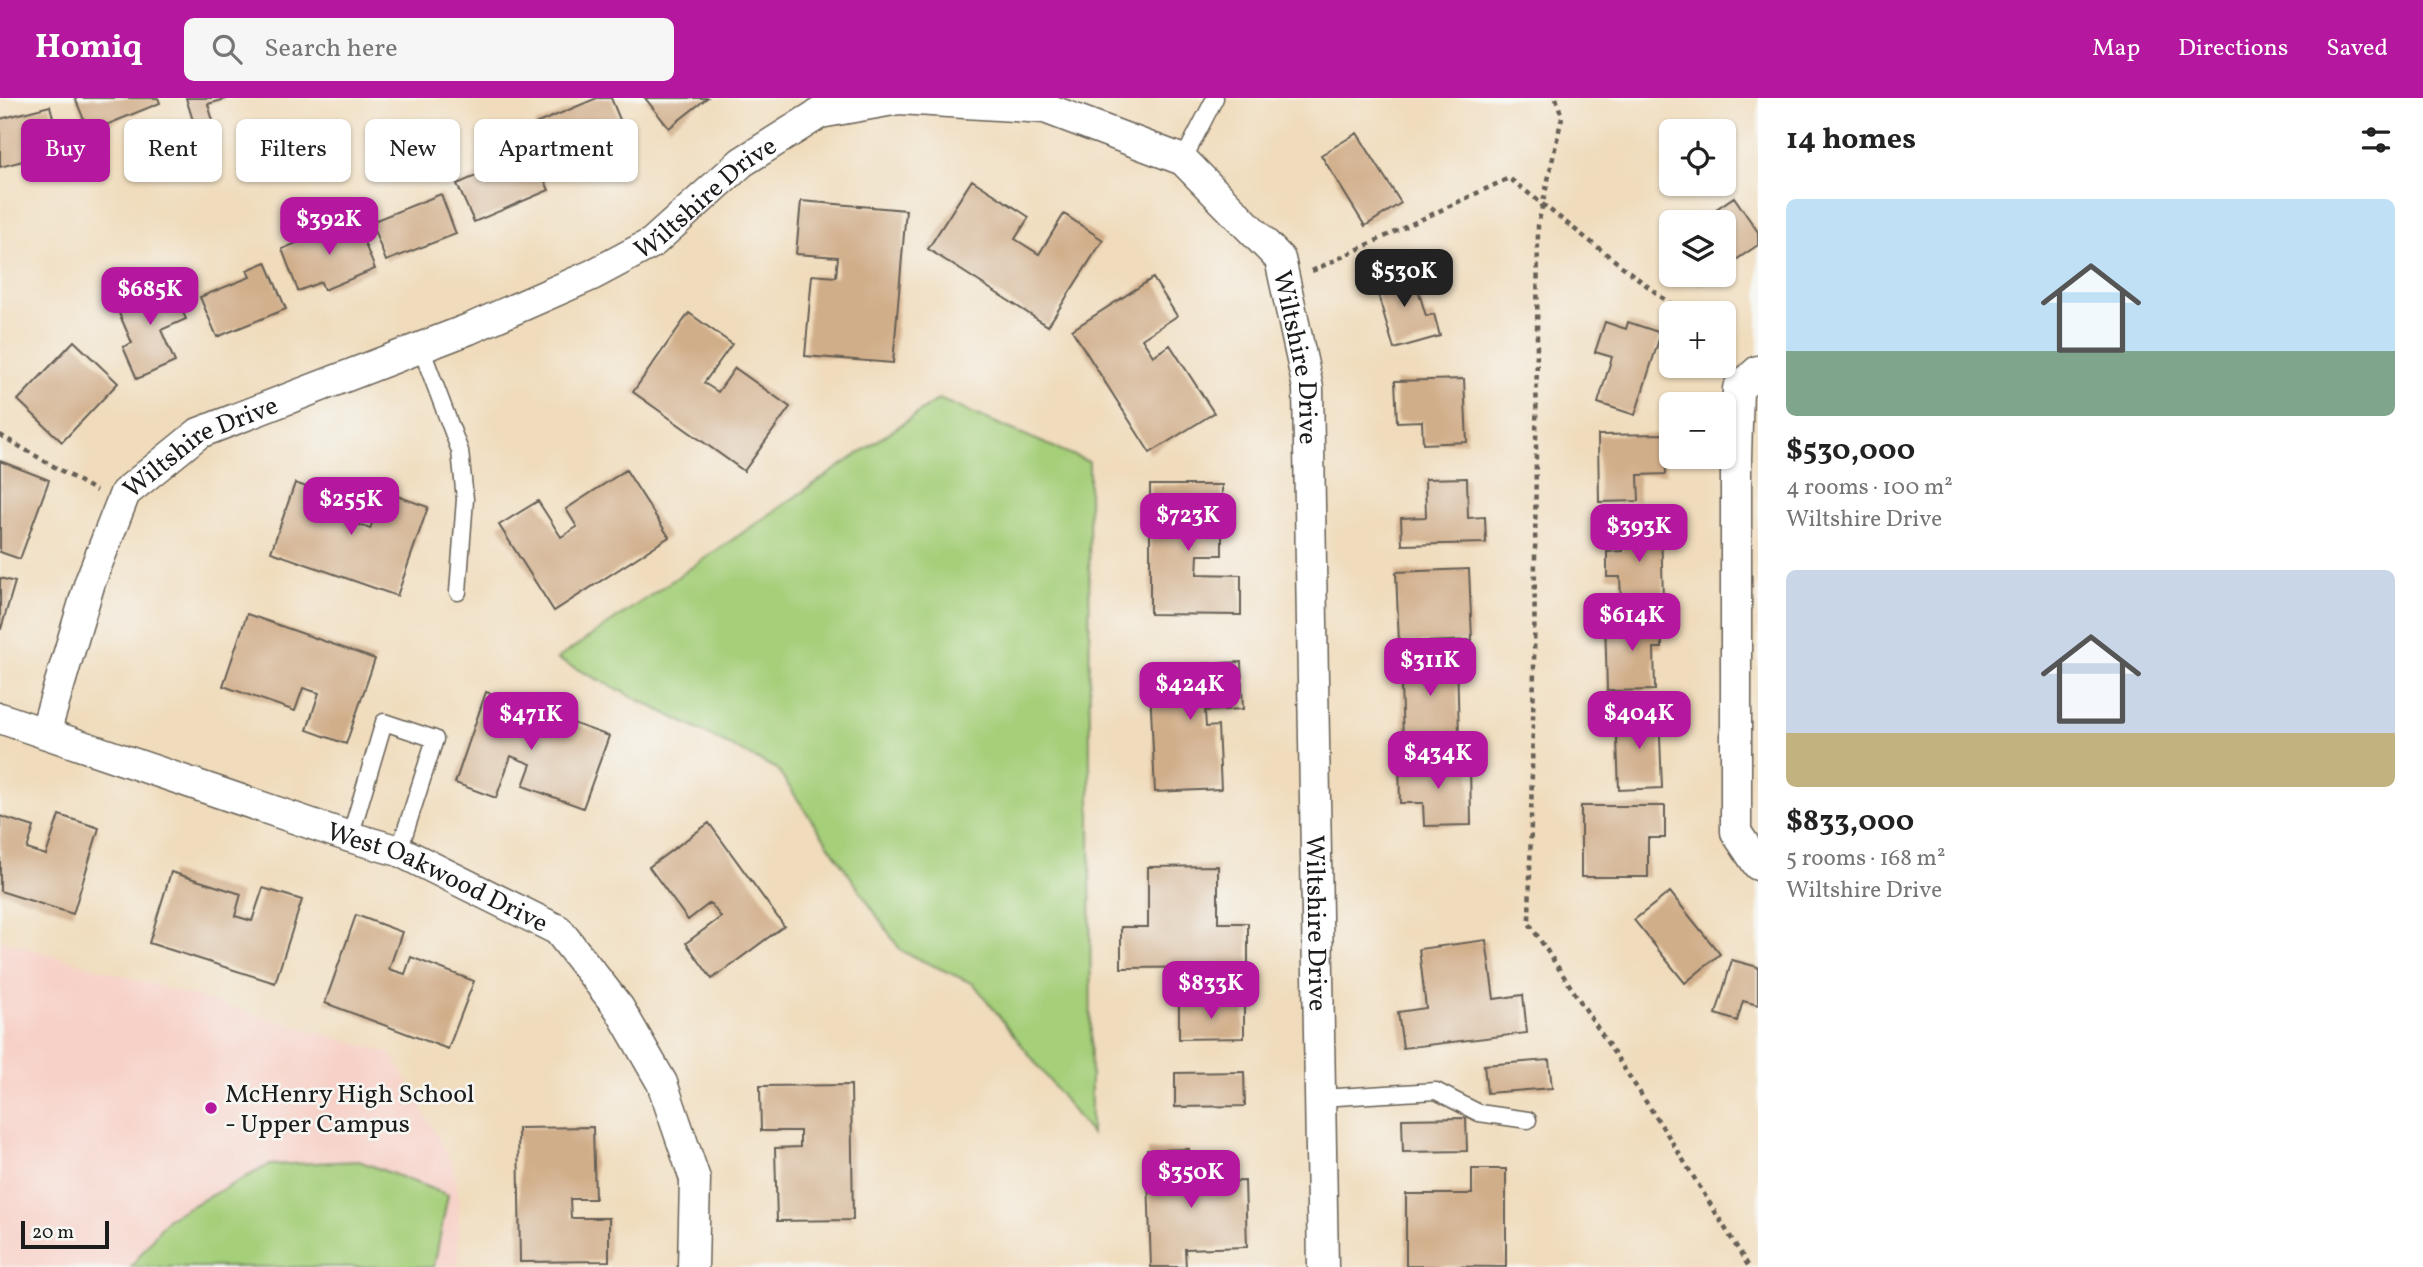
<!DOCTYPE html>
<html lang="en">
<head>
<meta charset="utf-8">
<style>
	body { margin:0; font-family:Vollkorn,serif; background:#f6f6f6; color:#222; height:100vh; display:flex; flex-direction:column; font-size:26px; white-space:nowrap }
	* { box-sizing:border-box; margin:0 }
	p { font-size:23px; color:#767676 }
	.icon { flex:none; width:38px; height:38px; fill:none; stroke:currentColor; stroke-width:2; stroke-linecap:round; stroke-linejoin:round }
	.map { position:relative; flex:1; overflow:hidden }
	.sheet { display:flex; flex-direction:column; background:#fff; width:665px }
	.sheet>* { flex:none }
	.guide { position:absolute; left:21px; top:21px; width:665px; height:63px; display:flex; gap:14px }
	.buttons { position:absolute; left:1659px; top:21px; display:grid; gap:14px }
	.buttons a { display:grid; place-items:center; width:77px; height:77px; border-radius:10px; background:#fff; box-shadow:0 2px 5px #0004; font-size:35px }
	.scale { position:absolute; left:21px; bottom:18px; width:88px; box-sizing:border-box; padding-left:7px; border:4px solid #1c1c1c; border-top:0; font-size:19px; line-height:24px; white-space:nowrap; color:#1c1c1c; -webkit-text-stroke:5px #f6f6f2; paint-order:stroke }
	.price { position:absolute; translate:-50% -60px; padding:0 16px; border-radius:14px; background:#b5179e; color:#fff; font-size:23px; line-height:46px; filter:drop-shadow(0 2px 4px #0008) }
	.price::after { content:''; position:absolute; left:50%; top:42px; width:21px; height:16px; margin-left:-10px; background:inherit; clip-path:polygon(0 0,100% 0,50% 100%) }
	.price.active { background:#222; color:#fff }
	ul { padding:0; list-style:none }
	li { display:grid; align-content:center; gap:14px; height:371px; padding:0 28px }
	li span { display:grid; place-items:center; height:217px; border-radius:10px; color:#555 }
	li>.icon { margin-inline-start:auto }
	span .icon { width:126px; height:126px; fill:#fffc; stroke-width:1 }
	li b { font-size:30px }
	h2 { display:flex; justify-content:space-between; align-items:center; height:84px; padding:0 28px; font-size:30px }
	.chip { padding:0 24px; border-radius:10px; background:#fff; box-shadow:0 2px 5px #0004; font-size:24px; line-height:63px }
	.chip.active { background:#b5179e; color:#fff }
	header { display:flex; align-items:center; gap:42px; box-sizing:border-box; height:98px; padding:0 35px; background:#b5179e; color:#fff }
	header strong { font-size:33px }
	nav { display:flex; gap:38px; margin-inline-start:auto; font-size:24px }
	.search { width:490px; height:63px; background:#f6f6f6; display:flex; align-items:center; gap:18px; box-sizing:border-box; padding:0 24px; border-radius:10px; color:#767676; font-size:26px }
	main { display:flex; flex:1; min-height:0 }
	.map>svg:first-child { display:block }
	.built { fill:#f7d1c8 }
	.green { fill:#a6cf7a; stroke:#61764b; stroke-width:2 }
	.building { fill:#d1ae8a }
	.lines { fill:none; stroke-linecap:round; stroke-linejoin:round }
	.lane-casing { stroke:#665f54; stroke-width:19 }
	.street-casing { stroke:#665f54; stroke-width:33 }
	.path { stroke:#665f54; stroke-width:4.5; stroke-dasharray:5 5; stroke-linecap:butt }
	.lane { stroke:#fff; stroke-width:16 }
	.street { stroke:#fff; stroke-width:30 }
	.poi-dot { fill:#b5179e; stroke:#f6f6f2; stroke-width:2.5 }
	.labels { text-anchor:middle; stroke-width:5; stroke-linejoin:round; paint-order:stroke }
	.street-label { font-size:26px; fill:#1c1c1c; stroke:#f6f6f2 }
	.poi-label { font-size:26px; fill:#1c1c1c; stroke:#f6f6f2; text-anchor:start }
</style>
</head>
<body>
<header>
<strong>Homiq</strong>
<div class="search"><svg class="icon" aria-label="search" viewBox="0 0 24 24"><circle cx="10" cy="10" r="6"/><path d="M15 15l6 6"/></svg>Search here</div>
<nav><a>Map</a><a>Directions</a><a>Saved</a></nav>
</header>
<main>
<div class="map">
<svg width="1758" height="1169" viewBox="0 0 1758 1169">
	<rect width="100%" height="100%" fill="#f6f6f2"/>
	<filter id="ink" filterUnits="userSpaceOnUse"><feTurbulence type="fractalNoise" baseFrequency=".0143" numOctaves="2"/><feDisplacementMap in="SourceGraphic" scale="14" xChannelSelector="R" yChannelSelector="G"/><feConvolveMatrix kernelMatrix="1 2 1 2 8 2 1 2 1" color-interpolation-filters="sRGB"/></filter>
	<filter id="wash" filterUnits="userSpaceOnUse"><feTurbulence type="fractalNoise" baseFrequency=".00686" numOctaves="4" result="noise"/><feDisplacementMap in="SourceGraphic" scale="28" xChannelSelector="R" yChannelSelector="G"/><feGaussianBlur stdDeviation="1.57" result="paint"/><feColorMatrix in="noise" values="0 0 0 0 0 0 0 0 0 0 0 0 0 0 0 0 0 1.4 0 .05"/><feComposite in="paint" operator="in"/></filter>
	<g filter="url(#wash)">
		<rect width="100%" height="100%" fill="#f0dcbc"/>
		<path class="built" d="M 0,842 L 392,956 L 452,1065 L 459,1101 L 458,1169 L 0,1169 Z"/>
		<path class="green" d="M 939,301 L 1089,364 L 1091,1036 L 974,886 L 901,853 L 777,671 L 557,561 Z
			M 359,1063 L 448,1097 L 434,1169 L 131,1169 L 168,1120 L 269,1067 Z"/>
		<g id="blocks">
			<path class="building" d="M 75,0 L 158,0 L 160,5 L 89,34 Z
				M 186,0 L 226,0 L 226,1 L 208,6 L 213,23 L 195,29 Z
				M 597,0 L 611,0 L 633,53 L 605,64 L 601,55 L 555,74 L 535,26 Z
				M 645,0 L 707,0 L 669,30 Z
				M 50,8 L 66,69 L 38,76 L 38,59 L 0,69 L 0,21 Z
				M 1357,35 L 1401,105 L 1365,128 L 1321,57 Z
				M 532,54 L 549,92 L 474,124 L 457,86 Z
				M 972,82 L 1029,119 L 1015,141 L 1039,156 L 1064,116 L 1103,142 L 1048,228 L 928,151 Z
				M 441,96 L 456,136 L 386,163 L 371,124 Z
				M 1734,99 L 1758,134 L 1758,147 L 1724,170 L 1724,124 L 1697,124 Z
				M 801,103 L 906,112 L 893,265 L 805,258 L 812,177 L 836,179 L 838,159 L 796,156 Z
				M 355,121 L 375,171 L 324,192 L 321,184 L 298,193 L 282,151 Z
				M 266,164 L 286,211 L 217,239 L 200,199 L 250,179 L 247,172 Z
				M 1411,168 L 1426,218 L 1434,216 L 1440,238 L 1394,251 L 1373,179 Z
				M 1692,177 L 1713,177 L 1699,187 Z
				M 1153,180 L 1177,218 L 1142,241 L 1153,258 L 1170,247 L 1214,315 L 1150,355 L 1072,232 Z
				M 168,182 L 186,221 L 161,232 L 175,264 L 137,281 L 123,249 L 132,245 L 115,206 Z
				M 689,215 L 732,246 L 704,285 L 718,294 L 735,270 L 790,309 L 744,373 L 633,294 Z
				M 1605,224 L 1626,231 L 1628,224 L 1661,235 L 1635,317 L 1598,305 L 1612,259 L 1595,254 Z
				M 74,243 L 118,285 L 62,344 L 18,302 Z
				M 1464,281 L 1467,344 L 1423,346 L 1422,323 L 1397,324 L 1395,283 Z
				M 1665,336 L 1666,376 L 1638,377 L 1639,403 L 1599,404 L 1598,337 Z
				M 0,363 L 49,382 L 20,461 L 0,454 Z
				M 626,372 L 669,439 L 554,513 L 499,427 L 538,403 L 561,439 L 577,429 L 566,411 Z
				M 1467,380 L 1468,420 L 1485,419 L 1486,445 L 1402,447 L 1401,420 L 1426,419 L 1425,381 Z
				M 295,385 L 358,407 L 352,424 L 370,431 L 383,393 L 428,409 L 397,498 L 271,454 Z
				M 1150,387 L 1222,387 L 1222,457 L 1198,457 L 1197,476 L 1241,477 L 1241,517 L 1150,516 Z
				M 1622,429 L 1661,429 L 1663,501 L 1621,501 L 1620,479 L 1607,479 L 1607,454 L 1623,453 Z
				M 1469,471 L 1472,542 L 1399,545 L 1396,474 Z
				M 0,480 L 15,484 L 1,531 L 0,531 Z
				M 247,516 L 375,561 L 346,646 L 307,632 L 319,595 L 303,590 L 295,613 L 223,588 Z
				M 1661,519 L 1662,550 L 1654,550 L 1655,592 L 1607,593 L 1605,520 Z
				M 1457,560 L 1459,639 L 1403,640 L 1400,561 Z
				M 1241,564 L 1243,611 L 1205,613 L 1206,629 L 1218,628 L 1221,691 L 1155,694 L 1149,568 Z
				M 486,594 L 609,638 L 583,710 L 523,688 L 531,666 L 511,658 L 496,700 L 455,685 Z
				M 1659,614 L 1662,690 L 1619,692 L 1616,616 Z
				M 1470,663 L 1471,727 L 1424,728 L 1423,705 L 1400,705 L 1399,664 Z
				M 1581,708 L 1665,708 L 1665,740 L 1648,740 L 1648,779 L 1581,779 Z
				M 59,717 L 99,730 L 73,816 L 0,793 L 0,718 L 34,729 L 27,751 L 46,757 Z
				M 709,725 L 784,828 L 712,881 L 686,845 L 721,819 L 710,805 L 688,822 L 649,769 Z
				M 1218,768 L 1218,825 L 1248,825 L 1248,869 L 1121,870 L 1121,829 L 1148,829 L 1148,769 Z
				M 171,774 L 241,796 L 235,818 L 252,823 L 263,790 L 302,802 L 275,885 L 149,845 Z
				M 1670,794 L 1720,856 L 1685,885 L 1634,822 Z
				M 356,817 L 402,834 L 389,871 L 405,876 L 411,859 L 474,883 L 448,951 L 325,905 Z
				M 1486,842 L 1494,901 L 1523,897 L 1527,935 L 1403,950 L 1398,914 L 1426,910 L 1419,851 Z
				M 1732,862 L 1758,869 L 1758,907 L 1743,903 L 1737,923 L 1716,916 Z
				M 1179,905 L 1244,905 L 1244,940 L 1179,941 Z
				M 1549,962 L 1552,990 L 1487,995 L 1484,967 Z
				M 1244,974 L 1245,1008 L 1175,1009 L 1175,975 Z
				M 851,987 L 853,1122 L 777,1123 L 775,1050 L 800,1049 L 800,1033 L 761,1033 L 760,988 Z
				M 1466,1020 L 1467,1053 L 1403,1054 L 1402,1021 Z
				M 593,1029 L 595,1101 L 570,1101 L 571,1120 L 609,1120 L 609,1163 L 520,1164 L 518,1030 Z
				M 1189,1051 L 1190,1085 L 1245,1083 L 1247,1149 L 1185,1151 L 1186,1169 L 1151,1169 L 1147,1052 Z
				M 1472,1071 L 1506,1071 L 1506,1169 L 1406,1168 L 1406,1096 L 1472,1096 Z"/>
		</g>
	</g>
	<g filter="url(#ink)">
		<use href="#blocks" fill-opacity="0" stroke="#665f54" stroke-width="2"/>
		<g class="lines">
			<g class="lane-casing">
				<path id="lane" d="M 1183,62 L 1215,0
					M 421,250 L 460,353 L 465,401 L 458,494
					M 350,739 L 384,624 L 435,641 L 399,753
					M 1320,1000 L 1436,993 L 1479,1015 L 1528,1022"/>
			</g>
			<g class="street-casing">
				<g id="street">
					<path d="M 1758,273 L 1738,291 L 1736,359 L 1736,734 L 1758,767"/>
					<path id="s1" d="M 0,620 L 350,739 L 399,753 L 558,832 L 619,910 L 662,985 L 695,1081 L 693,1169"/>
					<path id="s2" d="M 45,635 L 90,484 L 125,395 L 199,335 L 469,231 L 592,177 L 652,145 L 742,64 L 820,15 L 899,1 L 1045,10 L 1183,62 L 1280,161 L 1308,290 L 1323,1169"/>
				</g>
			</g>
			<path class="path" d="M 1556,0 L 1562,19 L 1538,127 L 1534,571 L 1529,825 L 1669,1039 L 1749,1169
				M 1312,173 L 1509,80 L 1682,215
				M 1724,249 L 1734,257
				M 0,337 L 96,393"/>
			<use href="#lane" class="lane"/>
			<use href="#street" class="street"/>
		</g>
	</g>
	<circle class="poi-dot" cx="211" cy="1010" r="7"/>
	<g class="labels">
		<g class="street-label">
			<text dy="9" stroke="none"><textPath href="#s2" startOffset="910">Wiltshire Drive</textPath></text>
			<text dy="9" stroke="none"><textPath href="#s2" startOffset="1666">Wiltshire Drive</textPath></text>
			<text dy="9" stroke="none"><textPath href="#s2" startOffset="343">Wiltshire Drive</textPath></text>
			<text dy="9" stroke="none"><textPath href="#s1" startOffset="466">West Oakwood Drive</textPath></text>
			<text dy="9" stroke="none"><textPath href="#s2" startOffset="2233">Wiltshire Drive</textPath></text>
		</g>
		<g class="poi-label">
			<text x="225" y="1004">McHenry High School<tspan x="225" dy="30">- Upper Campus</tspan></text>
		</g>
	</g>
</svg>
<div class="buttons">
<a><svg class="icon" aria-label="locate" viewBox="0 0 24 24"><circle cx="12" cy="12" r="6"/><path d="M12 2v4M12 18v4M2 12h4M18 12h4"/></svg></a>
<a><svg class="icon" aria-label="layers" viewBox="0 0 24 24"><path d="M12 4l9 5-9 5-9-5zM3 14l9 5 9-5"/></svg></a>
<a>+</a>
<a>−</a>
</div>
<div class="scale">20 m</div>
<b class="price" style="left:329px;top:159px">$392K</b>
<b class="price active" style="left:1404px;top:211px">$530K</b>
<b class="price" style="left:150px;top:229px">$685K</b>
<b class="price" style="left:351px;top:439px">$255K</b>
<b class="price" style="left:1188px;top:455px">$723K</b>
<b class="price" style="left:1639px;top:466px">$393K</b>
<b class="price" style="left:1632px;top:555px">$614K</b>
<b class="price" style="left:1430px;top:600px">$311K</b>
<b class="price" style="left:1190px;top:624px">$424K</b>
<b class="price" style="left:1639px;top:653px">$404K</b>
<b class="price" style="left:531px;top:654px">$471K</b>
<b class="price" style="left:1438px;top:693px">$434K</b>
<b class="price" style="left:1211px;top:923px">$833K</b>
<b class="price" style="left:1191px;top:1112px">$350K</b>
<div class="guide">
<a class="chip active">Buy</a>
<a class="chip">Rent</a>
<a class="chip">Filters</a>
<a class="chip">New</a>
<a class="chip">Apartment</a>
</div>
</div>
<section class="sheet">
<h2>14 homes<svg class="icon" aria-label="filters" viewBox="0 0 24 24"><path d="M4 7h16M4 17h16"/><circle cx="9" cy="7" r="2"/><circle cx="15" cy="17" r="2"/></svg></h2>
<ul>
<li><span style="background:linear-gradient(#bfe0f5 70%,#7fa58c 0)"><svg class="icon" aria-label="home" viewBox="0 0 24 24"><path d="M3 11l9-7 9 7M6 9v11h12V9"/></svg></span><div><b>$530,000</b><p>4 rooms · 100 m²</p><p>Wiltshire Drive</p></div></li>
<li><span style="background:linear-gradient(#c9d6e8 75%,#c2b280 0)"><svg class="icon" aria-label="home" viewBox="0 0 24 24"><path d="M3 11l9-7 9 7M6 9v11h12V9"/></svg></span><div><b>$833,000</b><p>5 rooms · 168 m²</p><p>Wiltshire Drive</p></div></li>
</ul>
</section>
</main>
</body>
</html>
